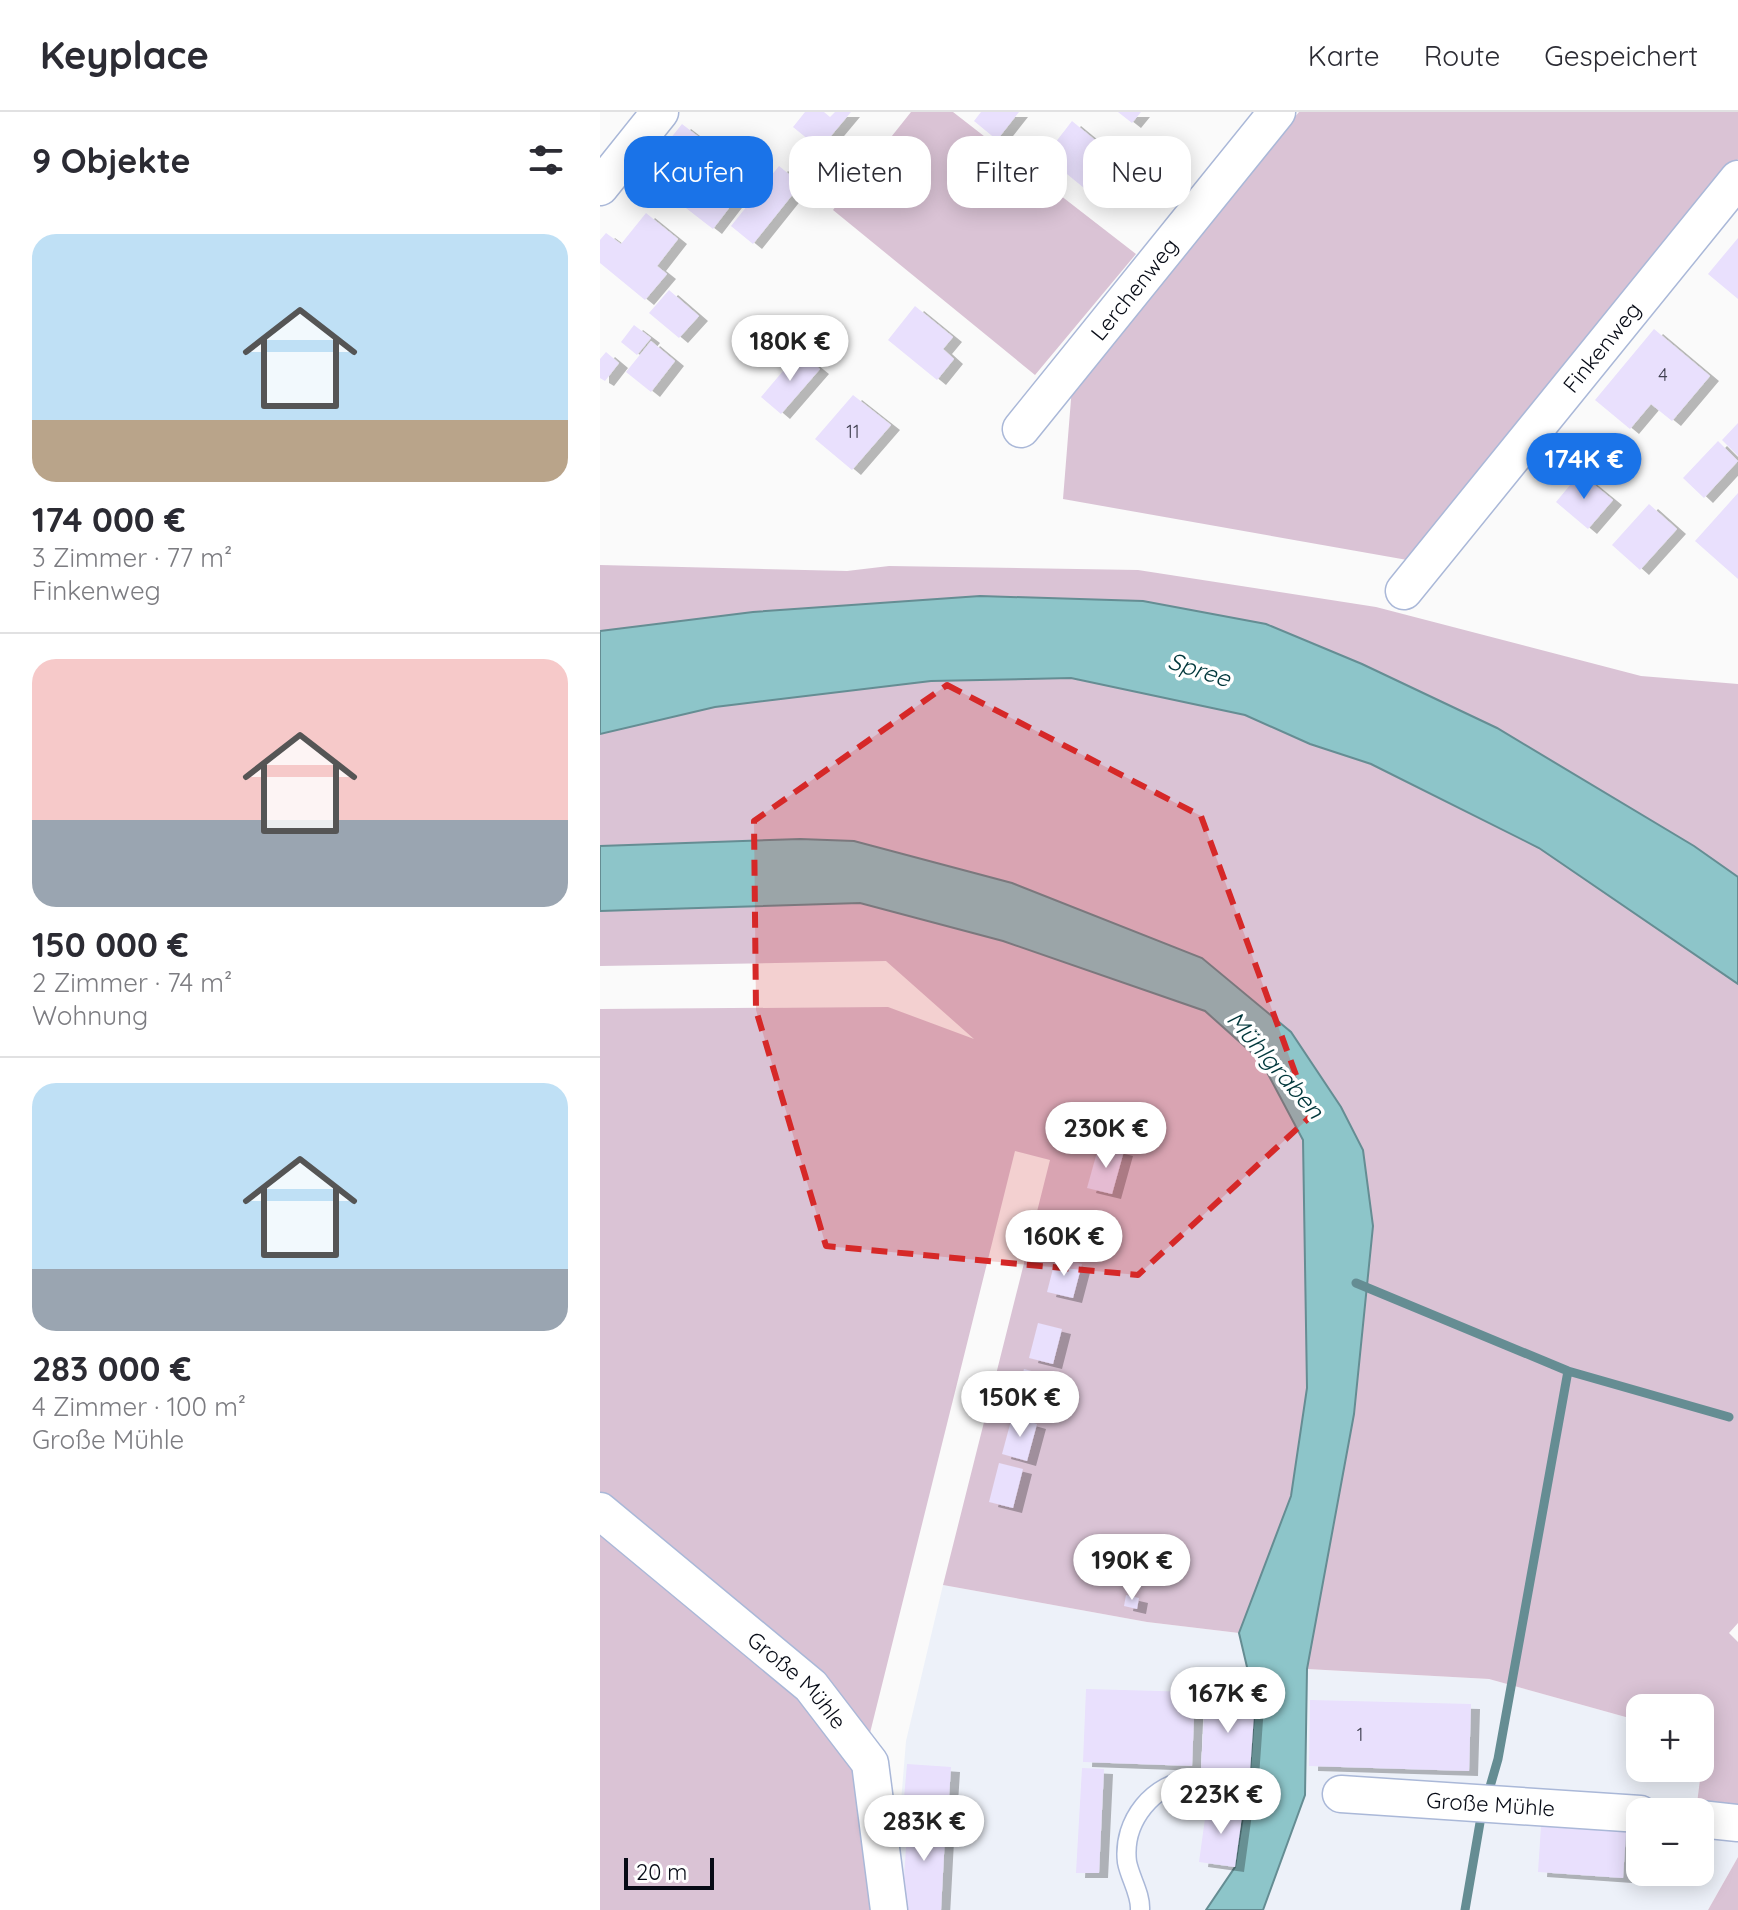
<!DOCTYPE html>
<html lang="de">
<head>
<meta charset="utf-8">
<style>
	body { margin:0; font-family:Quicksand,sans-serif; background:#f7f7f7; color:#2b2b33; height:100vh; display:flex; flex-direction:column; font-size:30px; white-space:nowrap }
	* { box-sizing:border-box; margin:0 }
	p { font-size:26px; color:#7c7c81 }
	.icon { flex:none; width:44px; height:44px; fill:none; stroke:currentColor; stroke-width:2; stroke-linecap:round; stroke-linejoin:round }
	.map { position:relative; flex:1; overflow:hidden }
	.side { display:flex; flex-direction:column; background:#fff; width:600px }
	.side>* { flex:none }
	.top-card { position:absolute; left:24px; top:24px; width:760px; height:72px; display:flex; gap:16px }
	.controls { position:absolute; left:1026px; top:1582px; display:grid; gap:16px }
	.controls a { display:grid; place-items:center; width:88px; height:88px; border-radius:16px; background:#fff; box-shadow:0 4px 20px #0003; font-size:40px }
	.scale { position:absolute; left:24px; bottom:20px; width:90px; box-sizing:border-box; padding-left:8px; border:4px solid #070b16; border-top:0; font-size:22px; line-height:28px; white-space:nowrap; color:#070b16; -webkit-text-stroke:6px #fff; paint-order:stroke }
	.price { position:absolute; translate:-50% -68px; padding:0 18px; border-radius:28px; background:#fff; color:#222; font-size:26px; line-height:52px; filter:drop-shadow(0 2px 4px #0008) }
	.price::after { content:''; position:absolute; left:50%; top:48px; width:24px; height:18px; margin-left:-12px; background:inherit; clip-path:polygon(0 0,100% 0,50% 100%) }
	.price.on { background:#1a73e8; color:#fff }
	ul { padding:0; list-style:none }
	li { display:grid; align-content:center; gap:16px; height:424px; padding:0 32px }
	li+li { border-top:2px solid #e1e1e2 }
	li span { display:grid; place-items:center; height:248px; border-radius:24px; color:#555 }
	li>.icon { margin-inline-start:auto }
	span .icon { width:144px; height:144px; fill:#fffc; stroke-width:1 }
	li b { font-size:34px }
	h2 { display:flex; justify-content:space-between; align-items:center; height:96px; padding:0 32px; font-size:34px }
	.pill { padding:0 28px; border-radius:24px; background:#fff; box-shadow:0 4px 20px #0003; font-size:28px; line-height:72px }
	.pill.on { background:#1a73e8; color:#fff }
	header { display:flex; align-items:center; gap:48px; box-sizing:border-box; height:112px; padding:0 40px; background:#fff; border-bottom:2px solid #e1e1e2 }
	header strong { font-size:38px }
	nav { display:flex; gap:44px; margin-inline-start:auto; font-size:28px }
	main { display:flex; flex:1; min-height:0 }
	.map>svg:first-child { display:block }
	.built { fill:#edf1f9; fill-rule:evenodd }
	.green { fill:#dac3d5 }
	.water { fill:#8dc5c9; stroke:#658d93; stroke-width:2 }
	.lines { fill:none; stroke-linecap:round; stroke-linejoin:round }
	.stream { stroke:#658d93; stroke-width:9 }
	.building { fill:#e9e0fd; filter:url(#shadow) }
	.lane-casing { stroke:#aab8d8; stroke-width:21 }
	.street-casing { stroke:#aab8d8; stroke-width:39 }
	.lane { stroke:#fff; stroke-width:18 }
	.street { stroke:#fff; stroke-width:36 }
	.marked { fill:#d62828; fill-opacity:0.2; stroke:#d62828; stroke-width:6; stroke-dasharray:16 10; stroke-linejoin:round }
	.labels { text-anchor:middle; stroke-width:7; stroke-linejoin:round; paint-order:stroke }
	.number-label { font-size:18px; fill:#404050 }
	.street-label { font-size:22px; fill:#070b16; stroke:#fff }
	.water-label { font-size:24px; font-style:italic; fill:#00373b; stroke:#fff }
</style>
</head>
<body>
<header>
<strong>Keyplace</strong>
<nav><a>Karte</a><a>Route</a><a>Gespeichert</a></nav>
</header>
<main>
<section class="side">
<h2>9 Objekte<svg class="icon" aria-label="filters" viewBox="0 0 24 24"><path d="M4 7h16M4 17h16"/><circle cx="9" cy="7" r="2"/><circle cx="15" cy="17" r="2"/></svg></h2>
<ul>
<li><span style="background:linear-gradient(#bfe0f5 75%,#b9a48a 0)"><svg class="icon" aria-label="home" viewBox="0 0 24 24"><path d="M3 11l9-7 9 7M6 9v11h12V9"/></svg></span><div><b>174 000 €</b><p>3 Zimmer · 77 m²</p><p>Finkenweg</p></div></li>
<li><span style="background:linear-gradient(#f6c9c9 65%,#9aa5b1 0)"><svg class="icon" aria-label="home" viewBox="0 0 24 24"><path d="M3 11l9-7 9 7M6 9v11h12V9"/></svg></span><div><b>150 000 €</b><p>2 Zimmer · 74 m²</p><p>Wohnung</p></div></li>
<li><span style="background:linear-gradient(#bfe0f5 75%,#9aa5b1 0)"><svg class="icon" aria-label="home" viewBox="0 0 24 24"><path d="M3 11l9-7 9 7M6 9v11h12V9"/></svg></span><div><b>283 000 €</b><p>4 Zimmer · 100 m²</p><p>Große Mühle</p></div></li>
</ul>
</section>
<div class="map">
<svg width="1138" height="1798" viewBox="0 0 1138 1798">
	<defs>
		<filter id="shadow"><feDropShadow dx="9" dy="5" stdDeviation="0" flood-color="#0004"/></filter>
	</defs>
	<rect width="100%" height="100%" fill="#fafafa"/>
	<path class="built" d="M 343,1473 L 547,1510 L 639,1521 L 655,1589 L 650,1660 L 635,1755 L 606,1798 L 302,1798 L 298,1726 L 306,1629 Z
		M 707,1557 L 889,1567 L 1040,1609 L 1040,1656 L 1100,1656 L 1100,1626 L 1105,1627 L 1096,1698 L 1138,1703 L 1138,1745 L 1108,1798 L 663,1798 L 705,1683 ZM 1040,1700 L 1100,1700 L 1100,1760 L 1040,1760 Z"/>
	<path class="green" d="M 311,0 L 353,0 L 536,142 L 435,263 L 233,98 Z
		M 699,0 L 1138,0 L 1138,47 L 813,449 L 463,387 L 472,275 Z
		M 0,453 L 247,459 L 289,454 L 538,458 L 776,495 L 1041,564 L 1138,572 L 1138,765 L 1094,734 L 897,616 L 762,552 L 666,512 L 543,489 L 153,500 L 0,519 Z
		M 471,566 L 645,603 L 710,632 L 770,652 L 939,736 L 1138,872 L 1138,1511 L 1129,1521 L 1138,1530 L 1138,1703 L 1096,1699 L 1105,1628 L 1100,1626 L 1100,1596 L 1040,1596 L 1040,1609 L 889,1567 L 707,1557 L 754,1302 L 773,1114 L 763,1038 L 741,995 L 691,920 L 412,771 L 254,729 L 200,727 L 0,734 L 0,622 L 115,595 L 331,569 Z
		M 260,791 L 403,829 L 605,899 L 661,949 L 703,1028 L 707,1276 L 691,1384 L 639,1521 L 547,1510 L 343,1473 L 450,1048 L 415,1039 L 269,1625 L 0,1386 L 0,897 L 288,895 L 374,927 L 286,849 L 0,854 L 0,799 Z
		M 0,1414 L 208,1588 L 256,1659 L 277,1798 L 0,1798 Z
		M 1138,1745 L 1138,1798 L 1108,1798 Z"/>
	<path class="water" d="M 380,484 L 543,489 L 666,512 L 762,552 L 897,616 L 1094,734 L 1138,765 L 1138,872 L 939,736 L 771,652 L 710,632 L 645,603 L 471,566 L 331,569 L 115,595 L 0,622 L 0,519 L 153,500 Z
		M 200,727 L 254,729 L 412,771 L 602,846 L 691,920 L 741,995 L 763,1038 L 773,1114 L 754,1302 L 707,1557 L 705,1683 L 663,1798 L 606,1798 L 635,1755 L 650,1660 L 655,1589 L 639,1521 L 691,1384 L 707,1276 L 703,1028 L 661,949 L 605,899 L 403,829 L 260,791 L 0,799 L 0,734 Z"/>
	<g class="lines">
		<path class="stream" d="M 756,1171 L 968,1259 L 1129,1305
			M 887,1685 L 898,1647 L 968,1259
			M 865,1798 L 882,1699"/>
	</g>
	<path class="building" d="M 205,0 L 224,0 L 230,5 L 235,0 L 251,0 L 220,37 L 193,15 Z
		M 381,0 L 419,0 L 397,28 L 374,9 Z
		M 518,0 L 541,0 L 532,11 Z
		M 472,9 L 512,42 L 484,76 L 445,44 Z
		M 82,12 L 152,66 L 113,117 L 42,62 Z
		M 179,54 L 201,72 L 153,132 L 131,114 Z
		M 46,101 L 78,127 L 57,154 L 67,162 L 45,188 L 0,151 L 0,128 L 6,121 L 21,132 Z
		M 1138,126 L 1138,187 L 1108,162 Z
		M 69,178 L 99,204 L 79,226 L 49,201 Z
		M 315,194 L 353,225 L 343,237 L 354,247 L 337,268 L 288,228 Z
		M 34,213 L 51,226 L 37,243 L 21,230 Z
		M 1054,217 L 1110,264 L 1072,309 L 1051,292 L 1030,317 L 995,288 Z
		M 51,229 L 75,249 L 51,280 L 26,260 Z
		M 6,240 L 19,251 L 5,269 L 0,266 L 0,247 Z
		M 199,240 L 220,257 L 181,302 L 161,285 Z
		M 253,283 L 291,313 L 252,358 L 215,327 Z
		M 1138,311 L 1138,344 L 1122,328 Z
		M 1118,329 L 1138,349 L 1104,386 L 1083,366 Z
		M 980,361 L 1013,388 L 988,417 L 956,390 Z
		M 1138,381 L 1138,467 L 1095,429 Z
		M 1049,392 L 1077,417 L 1040,458 L 1012,433 Z
		M 499,1033 L 524,1039 L 512,1082 L 487,1076 Z
		M 456,1145 L 482,1152 L 473,1186 L 447,1180 Z
		M 438,1211 L 462,1217 L 453,1252 L 429,1246 Z
		M 424,1257 L 450,1264 L 440,1301 L 414,1294 Z
		M 412,1305 L 437,1312 L 427,1349 L 402,1342 Z
		M 399,1351 L 423,1357 L 413,1396 L 389,1390 Z
		M 526,1483 L 539,1486 L 537,1497 L 524,1494 Z
		M 486,1577 L 595,1580 L 592,1654 L 483,1650 Z
		M 605,1586 L 655,1589 L 650,1660 L 601,1657 Z
		M 710,1588 L 871,1592 L 869,1659 L 709,1654 Z
		M 307,1652 L 351,1655 L 348,1701 L 303,1698 Z
		M 482,1656 L 504,1657 L 499,1761 L 476,1761 Z
		M 607,1692 L 643,1697 L 635,1755 L 599,1750 Z
		M 942,1699 L 1027,1705 L 1023,1766 L 938,1760 Z
		M 308,1703 L 346,1706 L 341,1798 L 302,1798 Z"/>
	<g class="lines">
		<g class="lane-casing">
			<path id="lane" d="M 540,1798 C 541,1782 530,1766 527,1750 C 522,1709 554,1670 593,1668"/>
		</g>
		<g class="street-casing">
			<g id="street">
				<path d="M 0,75 L 60,0"/>
				<path id="s1" d="M 421,317 L 677,0"/>
				<path id="s2" d="M 804,479 L 1138,67"/>
				<path id="s3" d="M 0,1399 L 211,1574 L 270,1651 L 289,1798"/>
				<path id="s4" d="M 741,1682 L 1040,1702"/>
				<path d="M 1100,1707 L 1138,1711"/>
			</g>
		</g>
		<use href="#lane" class="lane"/>
		<use href="#street" class="street"/>
	</g>
	<path class="marked" d="M 347,573 L 601,704 L 711,1004 L 538,1163 L 226,1134 L 156,898 L 154,709 Z"/>
	<g class="labels">
		<g class="number-label">
			<text x="1063" y="269">4</text>
			<text x="253" y="326">11</text>
			<text x="760" y="1629">1</text>
		</g>
		<g class="street-label">
			<text dy="8" stroke="none"><textPath href="#s1" startOffset="180">Lerchenweg</textPath></text>
			<text dy="8" stroke="none"><textPath href="#s2" startOffset="314">Finkenweg</textPath></text>
			<text dy="8" stroke="none"><textPath href="#s3" startOffset="260">Große Mühle</textPath></text>
			<text dy="8" stroke="none"><textPath href="#s4" startOffset="150">Große Mühle</textPath></text>
		</g>
		<g class="water-label">
			<text transform="translate(599 558) rotate(18)" y="8">Spree</text>
			<text transform="translate(675 953) rotate(49)" y="8">Mühlgraben</text>
		</g>
	</g>
</svg>
<div class="controls">
<a>+</a>
<a>−</a>
</div>
<div class="scale">20 m</div>
<b class="price" style="left:190px;top:271px">180K €</b>
<b class="price on" style="left:984px;top:389px">174K €</b>
<b class="price" style="left:506px;top:1058px">230K €</b>
<b class="price" style="left:464px;top:1166px">160K €</b>
<b class="price" style="left:420px;top:1327px">150K €</b>
<b class="price" style="left:532px;top:1490px">190K €</b>
<b class="price" style="left:628px;top:1623px">167K €</b>
<b class="price" style="left:621px;top:1724px">223K €</b>
<b class="price" style="left:324px;top:1751px">283K €</b>
<div class="top-card">
<a class="pill on">Kaufen</a>
<a class="pill">Mieten</a>
<a class="pill">Filter</a>
<a class="pill">Neu</a>
</div>
</div>
</main>
</body>
</html>
